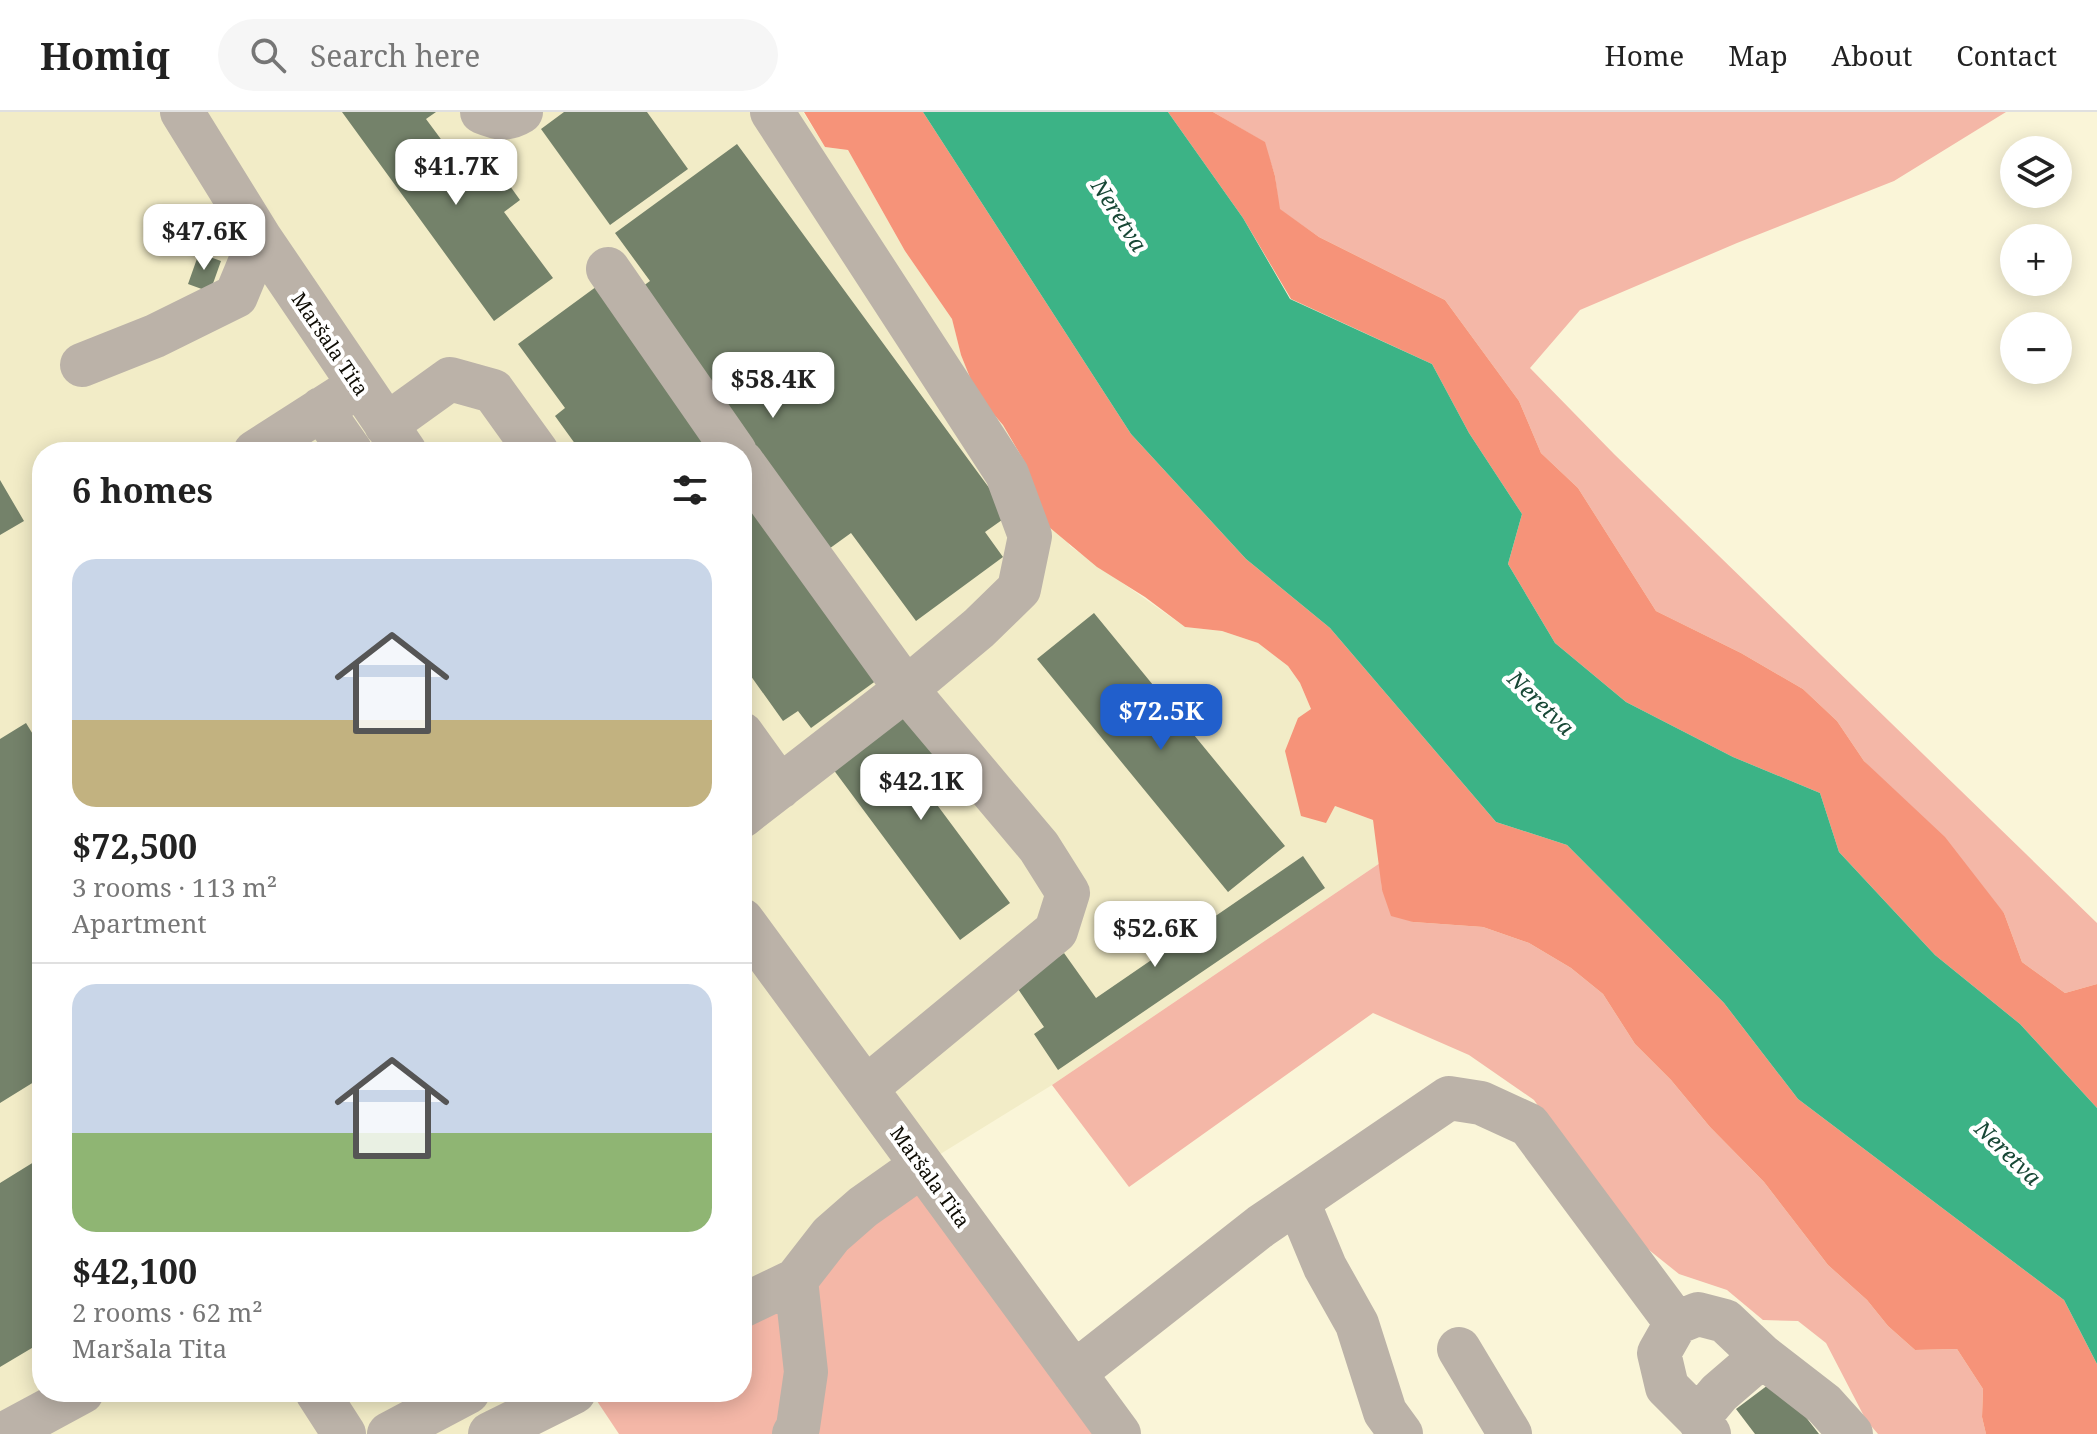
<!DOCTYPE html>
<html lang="en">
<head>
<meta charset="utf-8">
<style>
	body { margin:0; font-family:"Noto Serif",serif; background:#f6f6f6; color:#222; height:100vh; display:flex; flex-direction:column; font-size:30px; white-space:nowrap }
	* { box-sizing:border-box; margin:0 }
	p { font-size:26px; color:#767676 }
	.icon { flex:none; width:44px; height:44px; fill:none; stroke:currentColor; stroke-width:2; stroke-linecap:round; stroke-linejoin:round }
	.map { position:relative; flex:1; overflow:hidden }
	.details { position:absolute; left:32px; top:330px; width:720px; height:960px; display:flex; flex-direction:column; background:#fff; border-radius:32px; box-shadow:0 4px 20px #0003 }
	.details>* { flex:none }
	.controls { position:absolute; left:2000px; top:24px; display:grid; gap:16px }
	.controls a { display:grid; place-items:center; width:72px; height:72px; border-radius:50%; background:#fff; box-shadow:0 4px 20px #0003; font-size:40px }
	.price { position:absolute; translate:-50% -68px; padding:0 18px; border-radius:16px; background:#fff; color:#222; font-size:26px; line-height:52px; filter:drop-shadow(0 2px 4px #0008) }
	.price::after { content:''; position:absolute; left:50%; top:48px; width:24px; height:18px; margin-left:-12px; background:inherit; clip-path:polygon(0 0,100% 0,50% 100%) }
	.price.on { background:#215fcc; color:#fff }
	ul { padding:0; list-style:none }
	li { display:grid; align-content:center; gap:16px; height:424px; padding:0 40px }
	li+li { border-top:2px solid #e0e0e0 }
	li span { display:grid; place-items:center; height:248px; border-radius:24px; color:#555 }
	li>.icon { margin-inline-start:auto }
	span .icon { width:144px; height:144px; fill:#fffc; stroke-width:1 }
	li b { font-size:34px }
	h2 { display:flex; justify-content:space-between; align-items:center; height:96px; padding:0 40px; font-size:34px }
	header { display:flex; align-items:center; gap:48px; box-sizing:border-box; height:112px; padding:0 40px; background:#fff; border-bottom:2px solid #e0e0e0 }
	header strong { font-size:38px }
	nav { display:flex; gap:44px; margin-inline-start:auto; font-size:28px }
	.search { width:560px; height:72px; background:#f6f6f6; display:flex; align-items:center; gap:20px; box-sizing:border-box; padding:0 28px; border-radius:44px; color:#767676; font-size:30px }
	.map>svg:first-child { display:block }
	.built { fill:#f2ecc7 }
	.green { fill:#f4b7a7 }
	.forest { fill:#f69379 }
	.water { fill:#3cb386 }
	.building { fill:#74826a }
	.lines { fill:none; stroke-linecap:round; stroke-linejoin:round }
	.minor { stroke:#bbb2a8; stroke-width:44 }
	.labels { text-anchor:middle; stroke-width:8; stroke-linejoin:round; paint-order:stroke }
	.street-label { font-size:20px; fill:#0e0c04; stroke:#fff }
	.water-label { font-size:22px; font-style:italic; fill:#174735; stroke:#fff }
</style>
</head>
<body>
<header>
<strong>Homiq</strong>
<div class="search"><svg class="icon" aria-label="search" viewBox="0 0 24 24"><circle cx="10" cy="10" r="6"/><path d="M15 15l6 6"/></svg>Search here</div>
<nav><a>Home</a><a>Map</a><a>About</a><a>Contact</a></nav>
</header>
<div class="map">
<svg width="2097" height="1322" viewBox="0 0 2097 1322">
	<rect width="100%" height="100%" fill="#faf5d8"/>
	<path class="built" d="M 0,0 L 803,0 L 825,35 L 848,38 L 905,139 L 952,207 L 961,243 L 977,283 L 1003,313 L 1070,434 L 1185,515 L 1222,519 L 1258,531 L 1288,554 L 1300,571 L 1311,597 L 1335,694 L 1373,708 L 1380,751 L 1052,973 L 921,1054 L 742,1194 L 742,340 L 42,340 L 42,1280 L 574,1280 L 490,1322 L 0,1322 Z"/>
	<path class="green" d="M 1213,0 L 2006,0 L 1894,69 L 1737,131 L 1580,198 L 1530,256 L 1614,342 L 2097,811 L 2097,872 L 2065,881 L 2022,850 L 2004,801 L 1864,649 L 1837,609 L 1803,577 L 1741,541 L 1656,499 L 1578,376 L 1541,341 L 1519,289 L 1445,188 L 1319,125 L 1279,97 L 1275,64 L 1264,30 Z
		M 1380,751 L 1382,778 L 1413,810 L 1483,815 L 1529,831 L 1571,856 L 1603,882 L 1635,932 L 1671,968 L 1710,1015 L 1764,1070 L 1828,1153 L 1867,1188 L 1888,1214 L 1915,1238 L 1957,1237 L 1983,1277 L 1982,1305 L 1986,1322 L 1878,1322 L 1866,1308 L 1826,1231 L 1798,1209 L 1763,1208 L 1727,1178 L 1679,1162 L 1629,1122 L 1534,988 L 1469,943 L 1373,901 L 1129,1075 L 1052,973 Z
		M 921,1054 L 1119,1322 L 619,1322 L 591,1280 L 742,1280 L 742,1194 Z"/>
	<path class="forest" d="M 804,0 L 923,0 L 1131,322 L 1246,447 L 1330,516 L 1496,710 L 1567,733 L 1724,891 L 1798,987 L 2064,1188 L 2097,1252 L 2097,1322 L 1986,1322 L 1982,1305 L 1983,1277 L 1957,1237 L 1915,1238 L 1888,1214 L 1867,1188 L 1828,1153 L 1764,1070 L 1710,1015 L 1671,968 L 1635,932 L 1603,882 L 1571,856 L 1529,831 L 1483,815 L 1413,810 L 1391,804 L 1382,778 L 1373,708 L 1335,694 L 1326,711 L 1301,704 L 1285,639 L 1298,606 L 1311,597 L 1300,571 L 1288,554 L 1258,531 L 1222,519 L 1185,515 L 1145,485 L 1097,455 L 1043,410 L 1024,349 L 1003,313 L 977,283 L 961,243 L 952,207 L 905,139 L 848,38 L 825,35 Z
		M 1168,0 L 1213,0 L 1265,30 L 1275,64 L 1280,97 L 1319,125 L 1445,188 L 1519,289 L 1541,341 L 1578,376 L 1656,499 L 1741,541 L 1803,577 L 1837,609 L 1864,649 L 1945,725 L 2004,801 L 2022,850 L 2065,881 L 2097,872 L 2097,996 L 2020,912 L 1935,843 L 1839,740 L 1820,681 L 1733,645 L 1626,590 L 1555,531 L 1508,452 L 1522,402 L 1469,321 L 1432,252 L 1291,187 L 1243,106 Z"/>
	<path class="water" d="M 923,0 L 1168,0 L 1243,106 L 1290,187 L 1432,252 L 1469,321 L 1522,402 L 1508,452 L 1555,531 L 1626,590 L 1733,645 L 1820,681 L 1839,740 L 1935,843 L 2020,912 L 2097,996 L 2097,1252 L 2064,1188 L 1798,987 L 1724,891 L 1567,733 L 1496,710 L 1330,516 L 1246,447 L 1131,322 Z"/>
	<path class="building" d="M 342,0 L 436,0 L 426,7 L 469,65 L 492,49 L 520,88 L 504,100 L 553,166 L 494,209 Z
		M 564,0 L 647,0 L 688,57 L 610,113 L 541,17 Z
		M 737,32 L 1009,403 L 985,420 L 1003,445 L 916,509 L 851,421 L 797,460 L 877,568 L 811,616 L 798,599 L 783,609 L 743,553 L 751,547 L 742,535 L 742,340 L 581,340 L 555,304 L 565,296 L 518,232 L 604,169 L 620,191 L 650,169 L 615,121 Z
		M 199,141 L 221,149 L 210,180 L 188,172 Z
		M 0,368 L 24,409 L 0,423 Z
		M 1094,501 L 1285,734 L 1228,780 L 1037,547 Z
		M 913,598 L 956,656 L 926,678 L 1010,791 L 960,828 L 833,657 Z
		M 26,611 L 42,637 L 42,842 L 34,847 L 42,859 L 42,965 L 0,991 L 0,627 Z
		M 1303,744 L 1325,776 L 1058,958 L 1034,922 L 1044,915 L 1016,874 L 1064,841 L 1096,886 Z
		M 42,1045 L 42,1230 L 0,1255 L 0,1071 Z
		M 1776,1267 L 1819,1322 L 1755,1322 L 1736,1297 Z"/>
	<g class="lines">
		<path class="minor" d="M 182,0 L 260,126 L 405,340
			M 482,0 C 497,6 506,9 521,0
			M 608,157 L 735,340
			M 82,253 L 155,224 L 236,184 L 260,126
			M 321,297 L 351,340
			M 386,313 L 450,267 L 493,279 L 537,340
			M 255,340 L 358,274
			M 742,350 L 906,577 L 1039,735 L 1068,781 L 1056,819 L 867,975
			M 742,622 L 780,675
			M 742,704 L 906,577 L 979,516 L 1019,477 L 1030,424 L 1007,362 L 772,0
			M 742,808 L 1119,1322
			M 1298,1090 L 1325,1155 L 1357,1212 L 1385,1300 L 1401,1322
			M 742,1194 L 796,1168 L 831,1123 L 863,1095 L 921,1054
			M 1676,1211 L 1659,1241 L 1667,1275 L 1698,1306
			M 1459,1237 L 1510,1322
			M 1074,1261 L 1261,1114 L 1449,986 L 1481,991 L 1529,1013 L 1676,1211 L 1698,1202 L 1725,1209 L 1762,1244 L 1824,1292 L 1851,1322
			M 317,1280 L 344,1322
			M 4,1322 L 82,1280
			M 389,1322 L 468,1280
			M 490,1322 L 574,1280
			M 794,1322 L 798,1315 L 806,1260 L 796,1168
			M 1709,1322 L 1698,1306 L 1719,1281 L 1762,1244"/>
	</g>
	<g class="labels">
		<g class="street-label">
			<text transform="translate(330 232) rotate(56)" y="7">Maršala Tita</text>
			<text transform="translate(930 1065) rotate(54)" y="7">Maršala Tita</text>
		</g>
		<g class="water-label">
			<text transform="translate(1119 103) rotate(57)" y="8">Neretva</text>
			<text transform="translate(1541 591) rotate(44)" y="8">Neretva</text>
			<text transform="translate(2008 1041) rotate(44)" y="8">Neretva</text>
		</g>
	</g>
</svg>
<div class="controls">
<a><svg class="icon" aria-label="layers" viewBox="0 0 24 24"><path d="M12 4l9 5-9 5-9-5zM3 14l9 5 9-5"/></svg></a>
<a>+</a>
<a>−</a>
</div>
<b class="price" style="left:456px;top:95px">$41.7K</b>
<b class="price" style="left:204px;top:160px">$47.6K</b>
<b class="price" style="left:773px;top:308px">$58.4K</b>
<b class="price on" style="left:1161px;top:640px">$72.5K</b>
<b class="price" style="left:921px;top:710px">$42.1K</b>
<b class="price" style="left:1155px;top:857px">$52.6K</b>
<section class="details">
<h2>6 homes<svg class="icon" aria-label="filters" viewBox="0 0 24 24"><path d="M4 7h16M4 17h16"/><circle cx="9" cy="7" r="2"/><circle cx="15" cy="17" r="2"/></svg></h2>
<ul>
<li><span style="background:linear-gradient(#c9d6e8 65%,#c2b280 0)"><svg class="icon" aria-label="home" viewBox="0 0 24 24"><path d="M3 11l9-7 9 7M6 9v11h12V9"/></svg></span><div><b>$72,500</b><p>3 rooms · 113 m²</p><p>Apartment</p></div></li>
<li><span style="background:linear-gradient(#c9d6e8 60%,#8fb573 0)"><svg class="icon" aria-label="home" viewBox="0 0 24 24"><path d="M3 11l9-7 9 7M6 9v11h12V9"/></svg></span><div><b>$42,100</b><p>2 rooms · 62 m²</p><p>Maršala Tita</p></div></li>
</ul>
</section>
</div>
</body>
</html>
